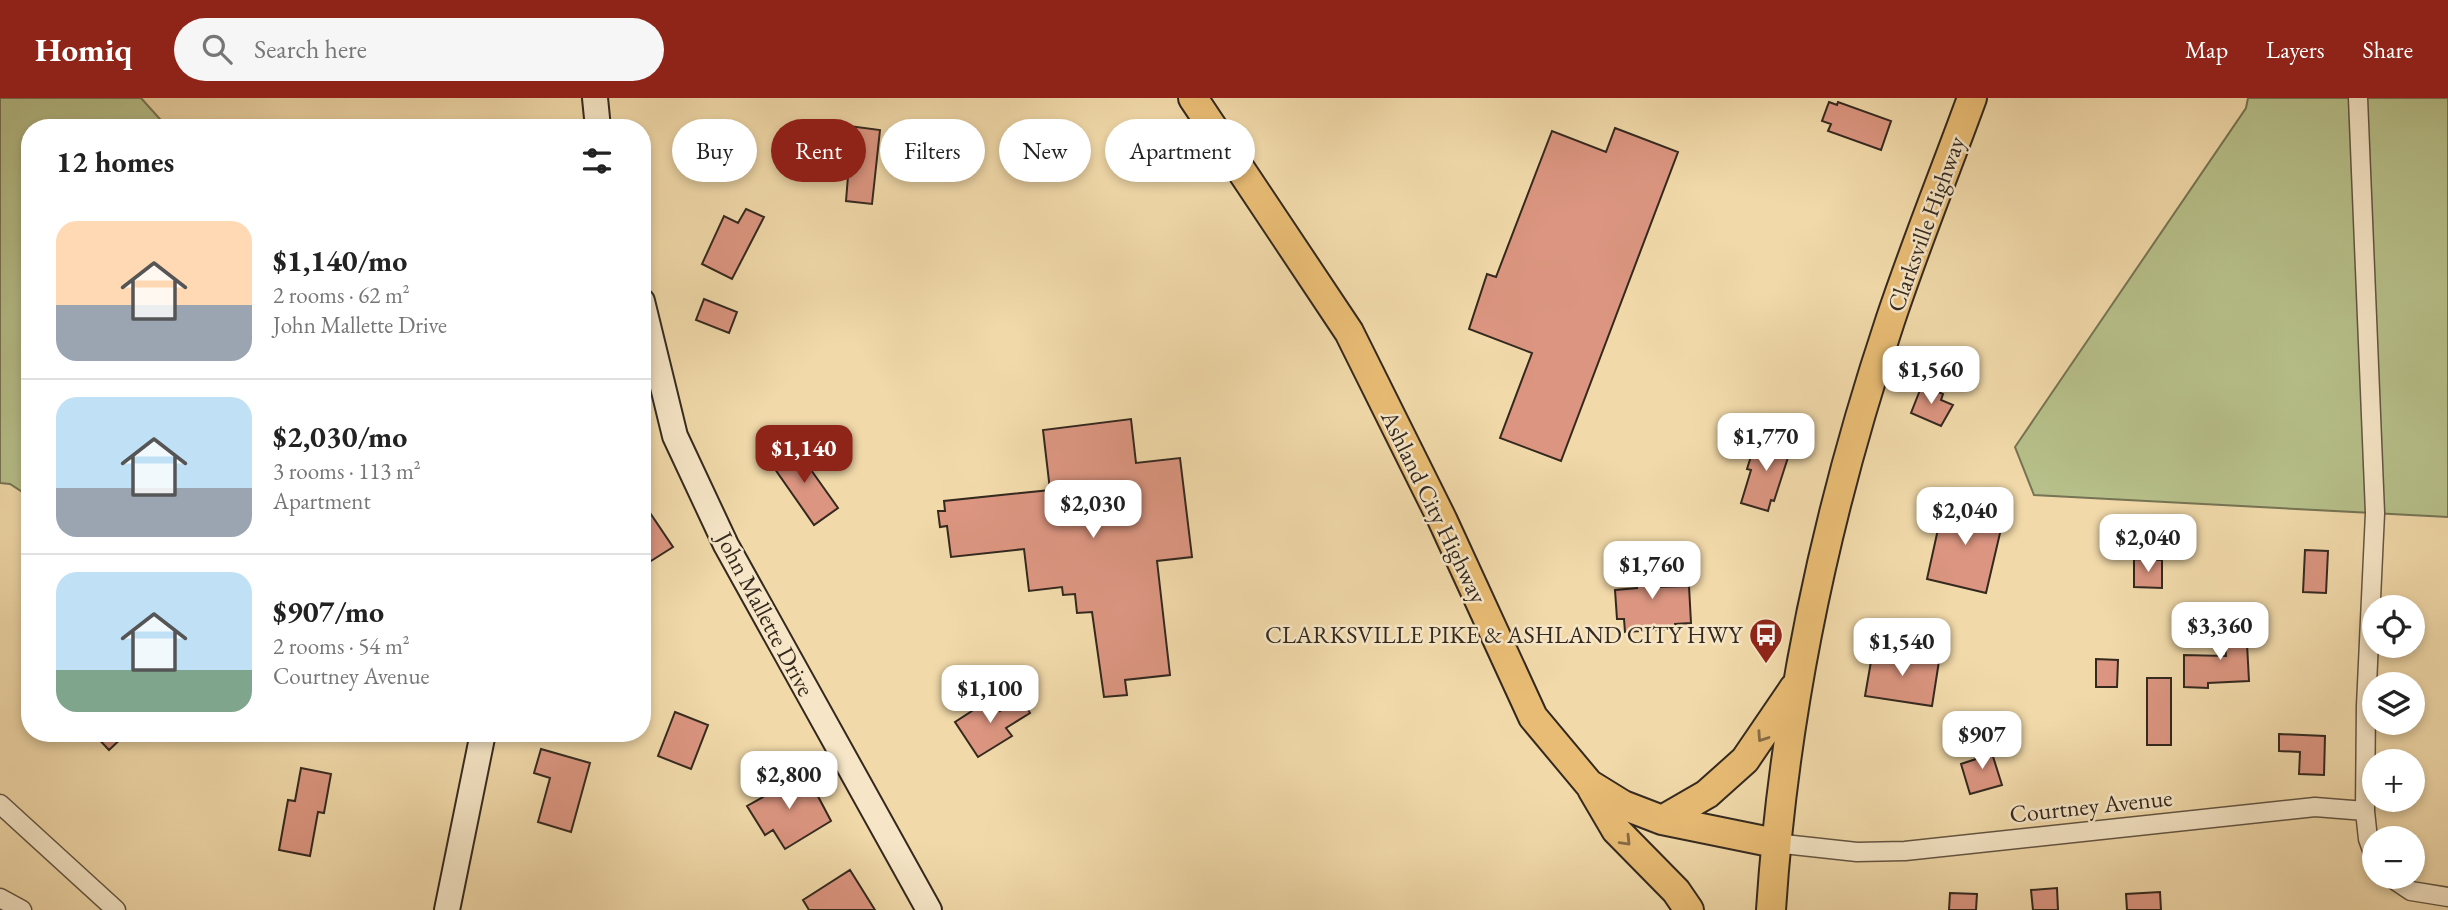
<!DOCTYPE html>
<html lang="en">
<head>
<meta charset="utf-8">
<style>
	body { margin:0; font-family:"EB Garamond",serif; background:#f6f6f6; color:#222; height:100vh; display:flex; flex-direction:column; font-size:26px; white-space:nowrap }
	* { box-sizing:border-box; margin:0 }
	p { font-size:23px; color:#767676 }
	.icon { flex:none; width:38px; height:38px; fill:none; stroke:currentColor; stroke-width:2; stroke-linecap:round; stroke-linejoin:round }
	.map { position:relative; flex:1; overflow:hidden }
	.drawer { position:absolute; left:21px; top:21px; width:630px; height:623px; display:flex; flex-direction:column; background:#fff; border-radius:28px; box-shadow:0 4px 10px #0003 }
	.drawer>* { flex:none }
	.banner { position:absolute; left:672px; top:21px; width:665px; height:63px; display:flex; gap:14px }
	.fabs { position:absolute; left:2362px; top:497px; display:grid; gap:14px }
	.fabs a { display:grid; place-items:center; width:63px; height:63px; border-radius:50%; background:#fff; box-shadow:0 4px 10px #0003; font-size:35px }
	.price { position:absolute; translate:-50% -60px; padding:0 16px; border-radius:14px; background:#fff; color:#222; font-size:23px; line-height:46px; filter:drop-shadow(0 2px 4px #0008) }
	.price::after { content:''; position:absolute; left:50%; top:42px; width:21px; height:16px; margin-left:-10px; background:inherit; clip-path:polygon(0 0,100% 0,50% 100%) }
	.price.active { background:#8f2418; color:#fff }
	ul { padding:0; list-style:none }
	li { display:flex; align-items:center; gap:21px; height:175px; padding:0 35px }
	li+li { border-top:2px solid #e0e0e0 }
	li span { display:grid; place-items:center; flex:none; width:196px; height:140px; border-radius:21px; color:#555 }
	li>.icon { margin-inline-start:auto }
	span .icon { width:84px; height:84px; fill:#fffc; stroke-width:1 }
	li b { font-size:30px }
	h2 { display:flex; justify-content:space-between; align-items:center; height:84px; padding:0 35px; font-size:30px }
	.pill { padding:0 24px; border-radius:32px; background:#fff; box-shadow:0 4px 10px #0003; font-size:24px; line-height:63px }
	.pill.active { background:#8f2418; color:#fff }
	header { display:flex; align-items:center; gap:42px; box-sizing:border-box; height:98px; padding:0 35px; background:#8f2418; color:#fff }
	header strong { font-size:33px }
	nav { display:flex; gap:38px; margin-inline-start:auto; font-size:24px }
	.search { width:490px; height:63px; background:#f6f6f6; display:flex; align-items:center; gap:18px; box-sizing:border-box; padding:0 24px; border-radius:38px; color:#767676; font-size:26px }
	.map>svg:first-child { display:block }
	.green { fill:#b7c08a; stroke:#767454; stroke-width:2 }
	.building { fill:#db9580; stroke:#34291f; stroke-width:2 }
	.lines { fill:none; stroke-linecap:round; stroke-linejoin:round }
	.street-casing { stroke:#635542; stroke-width:21 }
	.secondary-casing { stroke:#34291f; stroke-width:28 }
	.primary-casing { stroke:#34291f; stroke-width:32 }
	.street { stroke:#f6e6c7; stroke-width:18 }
	.secondary { stroke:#f6e6c7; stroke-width:24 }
	.primary { stroke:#e8bc74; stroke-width:28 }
	.oneway { stroke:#856b45 }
	.labels { text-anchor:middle; stroke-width:5; stroke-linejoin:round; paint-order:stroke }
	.street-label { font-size:24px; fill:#34291f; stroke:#f6e6c7 }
	.poi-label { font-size:24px; fill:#34291f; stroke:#f6e6c7; text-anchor:end }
</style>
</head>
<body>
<header>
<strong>Homiq</strong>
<div class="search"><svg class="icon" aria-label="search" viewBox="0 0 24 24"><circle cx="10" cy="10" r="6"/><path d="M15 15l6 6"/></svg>Search here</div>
<nav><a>Map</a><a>Layers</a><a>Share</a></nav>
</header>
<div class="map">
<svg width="2448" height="812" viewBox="0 0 2448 812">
	<rect width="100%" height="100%" fill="#f1d9a9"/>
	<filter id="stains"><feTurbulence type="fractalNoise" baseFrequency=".00286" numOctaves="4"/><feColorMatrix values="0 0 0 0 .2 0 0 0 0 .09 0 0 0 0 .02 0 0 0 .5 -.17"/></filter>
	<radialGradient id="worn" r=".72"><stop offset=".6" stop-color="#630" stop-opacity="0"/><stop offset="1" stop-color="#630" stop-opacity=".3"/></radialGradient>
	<path class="green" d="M 0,0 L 141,0 L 168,30 L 30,30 L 30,399 L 10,386 L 0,385 Z
		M 2248,0 L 2448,0 L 2448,419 L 2034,397 L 2015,349 L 2246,10 Z"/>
	<path class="building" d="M 1829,4 L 1837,7 L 1838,4 L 1891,23 L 1881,52 L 1828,33 L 1831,26 L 1822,23 Z
		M 849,28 L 880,32 L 872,106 L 846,103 L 848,78 L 814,74 L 818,44 L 847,47 Z
		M 1615,30 L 1678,54 L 1561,363 L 1500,340 L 1532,255 L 1469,231 L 1487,176 L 1496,179 L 1552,33 L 1606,54 Z
		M 746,111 L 764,119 L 732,181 L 702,166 L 724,118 L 738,125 Z
		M 704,201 L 737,214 L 729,235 L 696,222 Z
		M 1922,287 L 1943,296 L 1941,302 L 1953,307 L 1941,328 L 1911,315 Z
		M 1131,321 L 1136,365 L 1180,360 L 1192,459 L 1157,463 L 1170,577 L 1125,582 L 1127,597 L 1104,599 L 1092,514 L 1077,515 L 1075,496 L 1063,497 L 1062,489 L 1029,493 L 1024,451 L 951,459 L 947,428 L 940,429 L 938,413 L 945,413 L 944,403 L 1050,392 L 1043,332 Z
		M 1761,337 L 1792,347 L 1774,403 L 1771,402 L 1768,413 L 1741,405 L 1751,372 L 1747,371 L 1752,355 L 1755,356 Z
		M 794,348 L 838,410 L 814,427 L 770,364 Z
		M 642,403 L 673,449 L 651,463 L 642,450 Z
		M 1944,404 L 2004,418 L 1986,495 L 1927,481 Z
		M 2305,452 L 2328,453 L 2326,495 L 2303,494 Z
		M 1655,456 L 1657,489 L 1689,488 L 1691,525 L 1675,526 L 1675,531 L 1625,534 L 1624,521 L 1617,521 L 1615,492 L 1637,490 L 1635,457 Z
		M 2134,461 L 2162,462 L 2162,490 L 2134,489 Z
		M 2246,527 L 2249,583 L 2208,585 L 2208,590 L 2184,589 L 2184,557 L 2226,558 L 2224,528 Z
		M 1873,552 L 1939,563 L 1932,608 L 1865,598 Z
		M 2096,561 L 2118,562 L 2117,589 L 2096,589 Z
		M 2147,580 L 2171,580 L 2171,647 L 2147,647 Z
		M 992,600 L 1000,613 L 1020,600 L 1030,615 L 1006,630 L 1012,638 L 978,659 L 955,624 Z
		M 675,614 L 708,627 L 691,671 L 658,658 Z
		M 93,635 L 127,635 L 109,652 Z
		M 2279,636 L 2325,638 L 2324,677 L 2299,676 L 2300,654 L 2279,653 Z
		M 1989,646 L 2002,687 L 1970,696 L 1961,666 L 1979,660 L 1976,650 Z
		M 541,651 L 590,665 L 571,734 L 538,724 L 550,680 L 534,675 Z
		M 301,670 L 331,676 L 324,715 L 318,714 L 310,758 L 279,752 L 288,702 L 295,703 Z
		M 778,675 L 786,689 L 796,683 L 801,691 L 811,685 L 831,723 L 785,751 L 773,732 L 765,737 L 747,708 L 772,694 L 765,683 Z
		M 850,772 L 875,812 L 809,812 L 803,802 Z
		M 2057,790 L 2058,812 L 2033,812 L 2031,792 Z
		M 2160,794 L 2161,812 L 2127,812 L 2126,796 Z
		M 1950,795 L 1977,796 L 1976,812 L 1949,812 Z"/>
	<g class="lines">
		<g class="street-casing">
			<path id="street" d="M 2358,0 L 2375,415 L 2366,608 L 2365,713
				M 0,706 L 116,812
				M 1775,745 L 1857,754 L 1905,753 L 2315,709 L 2365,713 L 2368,741 L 2375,760
				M 2390,779 L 2411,793 L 2448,799
				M 0,800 L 22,812"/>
		</g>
		<g class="secondary-casing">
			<path id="secondary" d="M 595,0 L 598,30
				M 642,203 L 675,338 L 726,447 L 929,812
				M 447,812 L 483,635"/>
		</g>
		<g class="primary-casing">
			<path id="primary" d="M 1193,0 L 1349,234 L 1442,421 L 1533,619 L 1589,686 L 1623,707 L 1662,722 L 1775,745
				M 1592,691 L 1616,732 L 1676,793 L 1689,812
				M 1662,722 L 1707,696 L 1745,662 L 1794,590
				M 1771,812 C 1784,613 1827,412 1890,223 C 1915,148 1945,74 1972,0"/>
		</g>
		<use href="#street" class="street"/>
		<use href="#secondary" class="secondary"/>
		<use href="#primary" class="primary"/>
	</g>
	<defs><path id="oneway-chevron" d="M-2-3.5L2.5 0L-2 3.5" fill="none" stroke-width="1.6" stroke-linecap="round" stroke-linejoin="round" transform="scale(1.75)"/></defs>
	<g class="oneway">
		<use href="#oneway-chevron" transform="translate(1762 639) rotate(124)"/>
		<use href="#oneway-chevron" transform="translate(1626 743) rotate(46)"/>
	</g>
	<defs>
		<g id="bus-pin" transform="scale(1.75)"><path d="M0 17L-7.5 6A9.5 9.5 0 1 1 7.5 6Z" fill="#8f2418" stroke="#f6e6c7"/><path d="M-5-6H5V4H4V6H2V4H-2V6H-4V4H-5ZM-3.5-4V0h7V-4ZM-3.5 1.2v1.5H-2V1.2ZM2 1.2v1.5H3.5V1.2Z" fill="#fff"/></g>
	</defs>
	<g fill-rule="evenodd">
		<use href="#bus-pin" x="1766" y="537"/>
	</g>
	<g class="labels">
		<g class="street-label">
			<text transform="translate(1926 126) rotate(-70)" y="8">Clarksville Highway</text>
			<text transform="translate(1434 409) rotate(64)" y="8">Ashland City Highway</text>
			<text transform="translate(765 516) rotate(62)" y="8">John Mallette Drive</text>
			<text transform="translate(2091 708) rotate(-6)" y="8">Courtney Avenue</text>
		</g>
		<g class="poi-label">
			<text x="1742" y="545">CLARKSVILLE PIKE &amp; ASHLAND CITY HWY</text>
		</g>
	</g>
	<rect width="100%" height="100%" filter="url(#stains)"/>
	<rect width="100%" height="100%" fill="url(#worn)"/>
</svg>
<div class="fabs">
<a><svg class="icon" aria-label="locate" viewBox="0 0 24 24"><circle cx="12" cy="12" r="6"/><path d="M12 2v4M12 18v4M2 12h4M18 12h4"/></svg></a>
<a><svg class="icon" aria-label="layers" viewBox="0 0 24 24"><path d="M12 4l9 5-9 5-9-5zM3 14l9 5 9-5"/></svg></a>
<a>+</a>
<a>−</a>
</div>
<b class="price" style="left:1931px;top:308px">$1,560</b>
<b class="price" style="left:1766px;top:375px">$1,770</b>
<b class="price active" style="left:804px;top:387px">$1,140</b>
<b class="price" style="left:1093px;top:442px">$2,030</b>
<b class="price" style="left:1965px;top:449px">$2,040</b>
<b class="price" style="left:2148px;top:476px">$2,040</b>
<b class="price" style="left:1652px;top:503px">$1,760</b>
<b class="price" style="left:2220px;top:564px">$3,360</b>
<b class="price" style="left:1902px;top:580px">$1,540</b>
<b class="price" style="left:990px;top:627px">$1,100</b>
<b class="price" style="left:1982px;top:673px">$907</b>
<b class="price" style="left:789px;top:713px">$2,800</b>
<div class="banner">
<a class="pill">Buy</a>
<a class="pill active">Rent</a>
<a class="pill">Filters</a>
<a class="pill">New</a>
<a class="pill">Apartment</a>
</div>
<section class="drawer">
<h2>12 homes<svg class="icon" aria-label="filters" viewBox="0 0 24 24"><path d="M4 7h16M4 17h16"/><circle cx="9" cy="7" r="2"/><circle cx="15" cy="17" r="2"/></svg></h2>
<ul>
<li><span style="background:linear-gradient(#ffd9b3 60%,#9aa5b1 0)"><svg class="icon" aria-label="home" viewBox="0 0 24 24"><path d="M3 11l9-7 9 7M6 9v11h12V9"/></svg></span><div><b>$1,140/mo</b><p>2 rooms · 62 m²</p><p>John Mallette Drive</p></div></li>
<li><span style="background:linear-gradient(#bfe0f5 65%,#9aa5b1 0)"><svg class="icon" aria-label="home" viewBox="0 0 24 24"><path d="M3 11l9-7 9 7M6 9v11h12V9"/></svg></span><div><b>$2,030/mo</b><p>3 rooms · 113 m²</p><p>Apartment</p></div></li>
<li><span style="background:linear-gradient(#bfe0f5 70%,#7fa58c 0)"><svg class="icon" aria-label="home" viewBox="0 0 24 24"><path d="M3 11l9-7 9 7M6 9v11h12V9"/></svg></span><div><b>$907/mo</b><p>2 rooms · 54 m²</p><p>Courtney Avenue</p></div></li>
</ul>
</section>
</div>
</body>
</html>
